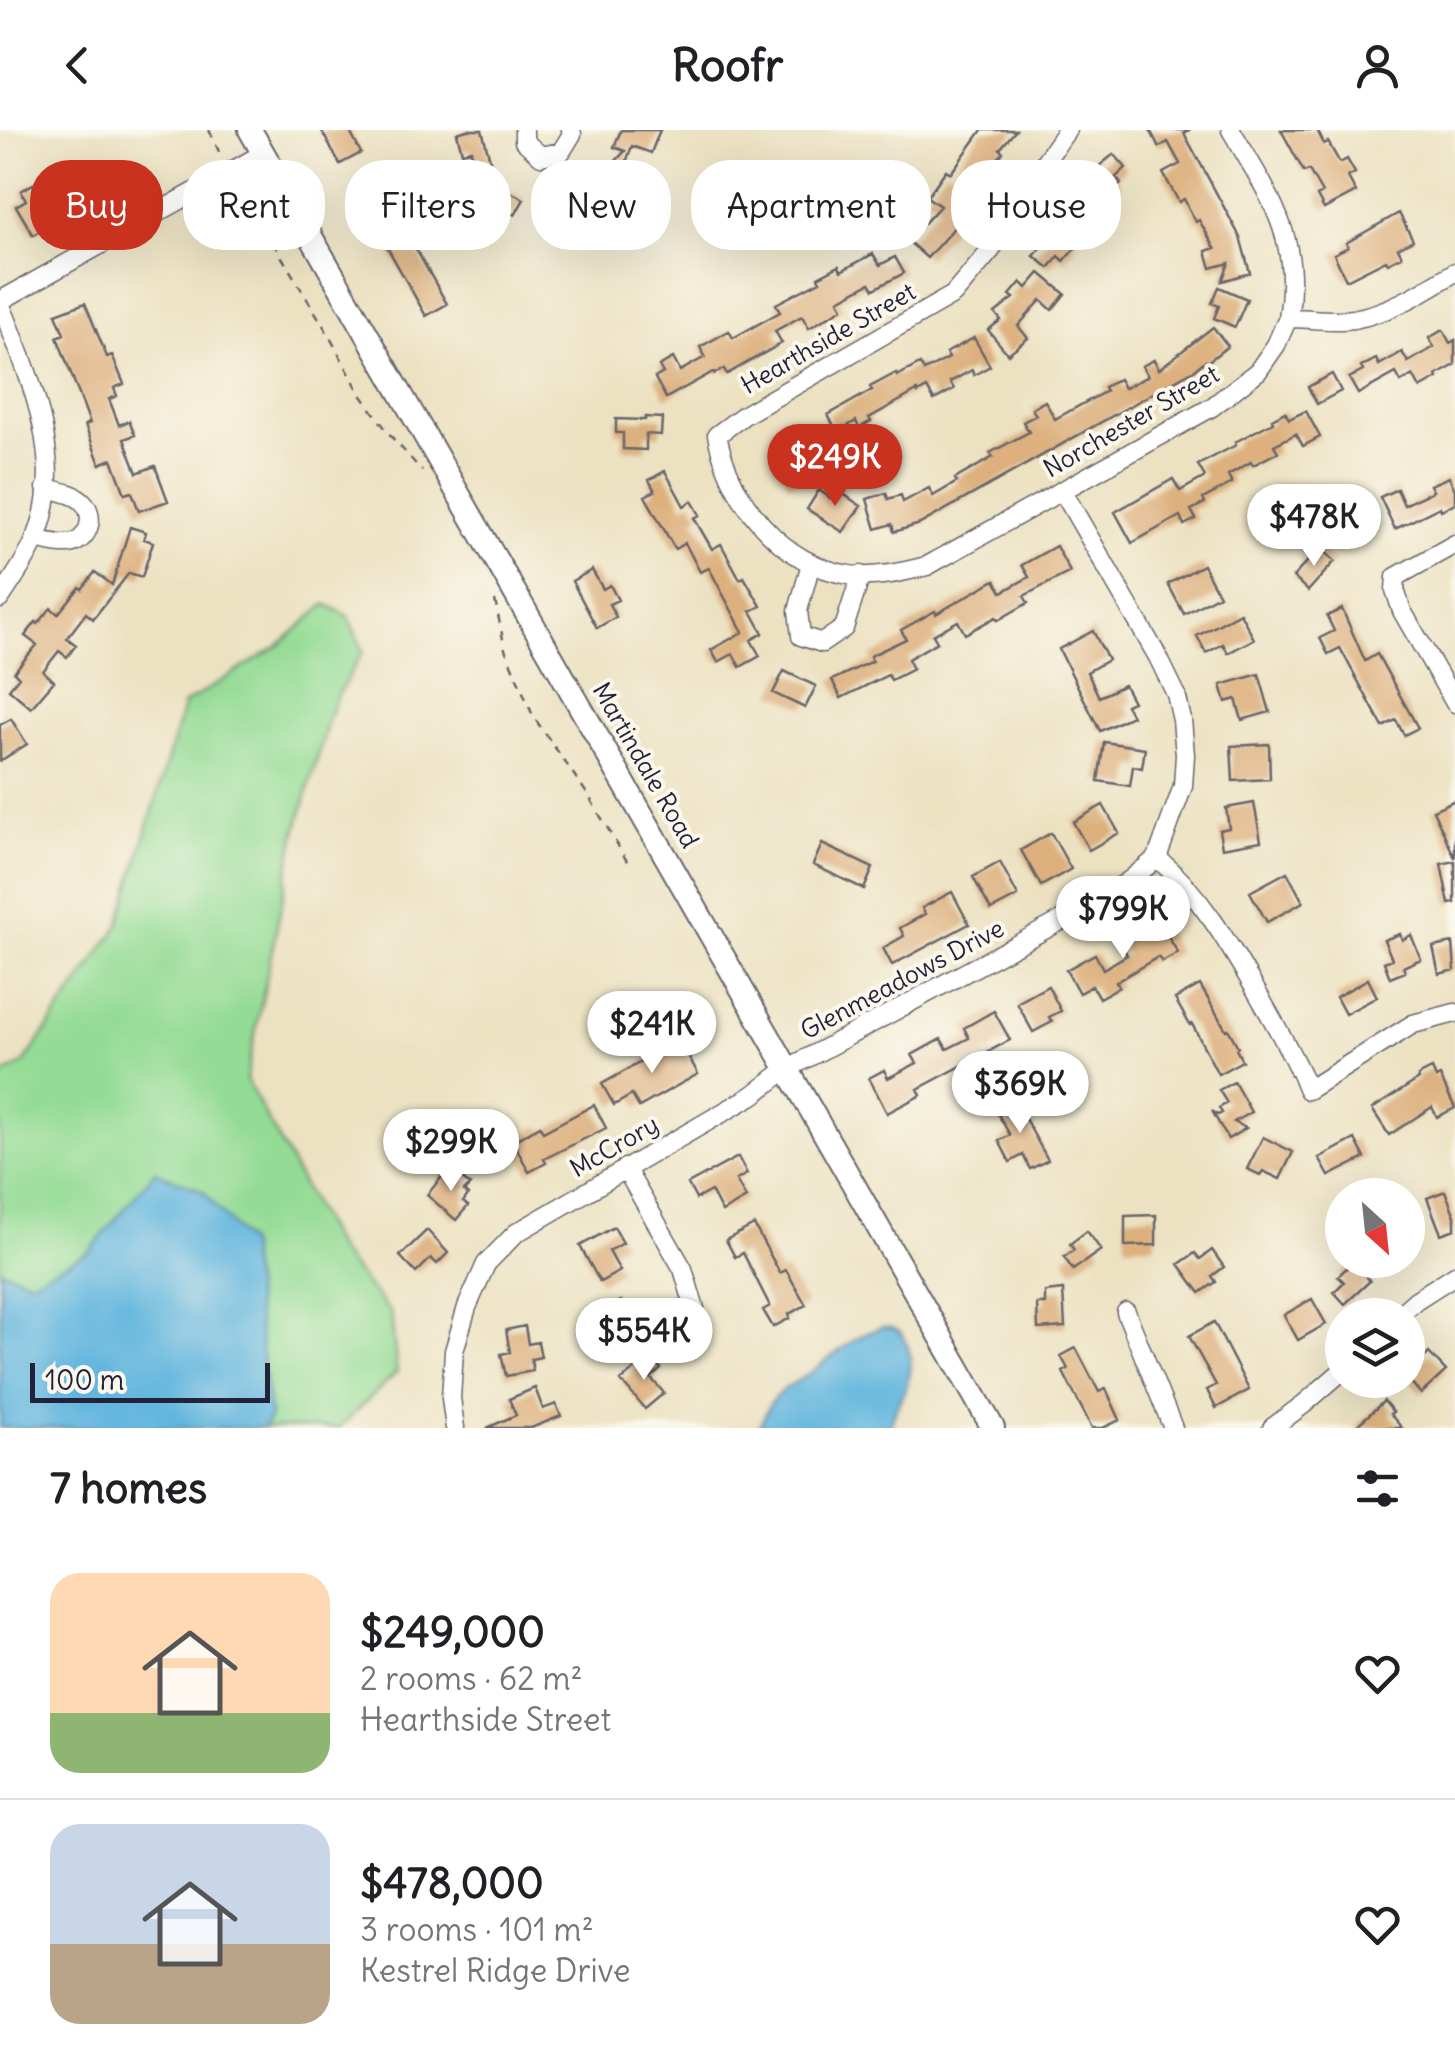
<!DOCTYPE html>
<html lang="en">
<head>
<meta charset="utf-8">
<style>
	body { margin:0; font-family:Delius,sans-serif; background:#f6f6f6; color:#202124; height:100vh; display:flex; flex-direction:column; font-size:38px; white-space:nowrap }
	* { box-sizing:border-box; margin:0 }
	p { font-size:32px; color:#757577 }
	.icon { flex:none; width:55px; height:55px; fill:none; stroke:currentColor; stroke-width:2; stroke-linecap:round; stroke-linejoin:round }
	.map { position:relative; height:1298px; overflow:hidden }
	.sheet { display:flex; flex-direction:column; background:#fff; flex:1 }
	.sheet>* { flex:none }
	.top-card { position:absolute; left:30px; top:30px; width:1395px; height:90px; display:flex; gap:20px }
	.needle { width:65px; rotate:153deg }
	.controls { position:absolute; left:1325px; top:1048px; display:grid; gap:20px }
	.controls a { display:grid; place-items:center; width:100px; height:100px; border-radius:50%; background:#fff; box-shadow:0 10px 40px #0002; font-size:50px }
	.scale { position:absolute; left:30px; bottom:25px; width:240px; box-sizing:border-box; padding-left:10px; border:5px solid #22223b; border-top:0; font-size:28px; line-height:35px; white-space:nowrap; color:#22223b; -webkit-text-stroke:8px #fbf7ec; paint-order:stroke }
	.price { position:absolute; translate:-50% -85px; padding:0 22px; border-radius:35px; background:#fff; color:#222; font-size:32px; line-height:65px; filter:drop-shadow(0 2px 5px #0008) }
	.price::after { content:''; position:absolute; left:50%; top:60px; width:30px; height:22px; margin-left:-15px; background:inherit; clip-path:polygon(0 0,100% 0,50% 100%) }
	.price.active { background:#c8321e; color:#fff }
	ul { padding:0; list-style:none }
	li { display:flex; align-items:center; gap:30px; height:250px; padding:0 50px }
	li+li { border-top:2px solid #e0e0e0 }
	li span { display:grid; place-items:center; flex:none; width:280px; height:200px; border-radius:30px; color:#555 }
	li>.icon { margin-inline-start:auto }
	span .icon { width:120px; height:120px; fill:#fffc; stroke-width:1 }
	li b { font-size:42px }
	h2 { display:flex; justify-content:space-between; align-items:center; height:120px; padding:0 50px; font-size:42px }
	.pill { padding:0 35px; border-radius:40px; background:#fff; box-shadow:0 10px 40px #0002; font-size:35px; line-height:90px }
	.pill.active { background:#c8321e; color:#fff }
	header { display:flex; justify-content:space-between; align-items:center; height:130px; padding:0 50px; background:#fff; font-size:45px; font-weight:700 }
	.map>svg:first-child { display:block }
	.green { fill:#94db95; stroke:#5b7e68; stroke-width:2.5 }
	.water { fill:#62b6de; stroke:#426c8c; stroke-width:2.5 }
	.building { fill:#ddb07e }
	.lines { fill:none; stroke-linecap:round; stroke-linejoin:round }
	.minor-casing { stroke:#69656a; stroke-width:21 }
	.tertiary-casing { stroke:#69656a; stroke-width:26 }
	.path { stroke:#69656a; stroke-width:2.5; stroke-dasharray:8 8; stroke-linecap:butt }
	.minor { stroke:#fff; stroke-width:18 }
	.tertiary { stroke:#fff; stroke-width:22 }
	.labels { text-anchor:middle; stroke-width:8; stroke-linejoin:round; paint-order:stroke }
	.street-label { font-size:25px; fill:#22223b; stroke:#fbf7ec }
</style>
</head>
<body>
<header><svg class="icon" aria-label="back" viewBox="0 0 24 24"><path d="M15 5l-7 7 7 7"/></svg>Roofr<svg class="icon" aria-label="person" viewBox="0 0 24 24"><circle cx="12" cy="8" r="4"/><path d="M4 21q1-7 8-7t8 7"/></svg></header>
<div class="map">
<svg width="1455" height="1298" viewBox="0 0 1455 1298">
	<rect width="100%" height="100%" fill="#fbf7ec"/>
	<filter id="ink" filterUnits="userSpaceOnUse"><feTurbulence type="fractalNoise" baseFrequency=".01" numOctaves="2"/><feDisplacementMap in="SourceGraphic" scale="20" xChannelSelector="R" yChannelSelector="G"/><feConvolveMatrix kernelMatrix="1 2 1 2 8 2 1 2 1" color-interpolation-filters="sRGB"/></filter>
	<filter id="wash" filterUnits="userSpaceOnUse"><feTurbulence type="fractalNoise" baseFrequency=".0048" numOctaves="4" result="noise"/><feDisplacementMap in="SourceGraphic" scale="40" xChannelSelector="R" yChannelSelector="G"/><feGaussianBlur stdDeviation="2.25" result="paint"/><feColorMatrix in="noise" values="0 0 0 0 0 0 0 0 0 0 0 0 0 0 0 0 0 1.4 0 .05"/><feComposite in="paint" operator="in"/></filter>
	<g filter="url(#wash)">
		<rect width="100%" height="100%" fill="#ece2c2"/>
		<path class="green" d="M 326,474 L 348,486 L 363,521 L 333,574 L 296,702 L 246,949 L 338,1121 L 391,1183 L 397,1242 L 339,1298 L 264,1298 L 270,1287 L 248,1114 L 156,1041 L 89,1122 L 30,1151 L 0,1139 L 0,947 L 24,933 L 119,795 L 184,574 L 278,516 Z"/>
		<path class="water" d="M 155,1041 L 203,1061 L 248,1114 L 270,1287 L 264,1298 L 0,1298 L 0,1139 L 30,1151 L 89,1122 Z
			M 883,1197 C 895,1197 902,1201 907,1214 C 920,1251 896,1265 890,1298 L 757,1298 C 764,1290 766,1280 772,1271 C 782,1258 797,1252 810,1243 C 834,1226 853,1206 883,1197 Z"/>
		<g id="blocks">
			<path class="building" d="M 321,0 L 349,0 L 361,23 L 340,34 Z
				M 467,0 L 482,0 L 490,30 L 474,34 L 471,20 L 462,22 L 457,3 Z
				M 621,0 L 660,0 L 651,23 L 632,16 L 624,38 L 632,45 L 614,64 L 604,74 L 598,68 L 576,79 L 583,92 L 556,106 L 541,77 L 556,70 L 559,75 L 571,69 L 574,76 L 625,21 L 614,17 Z
				M 982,0 L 1016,0 L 1000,19 L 1003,22 L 968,68 L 971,70 L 953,99 L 927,128 L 908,111 L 940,76 L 927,67 L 946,40 L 951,43 Z
				M 1150,0 L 1190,0 L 1184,3 L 1240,107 L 1250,143 L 1222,151 L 1229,133 L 1211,138 L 1206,121 L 1215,118 L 1199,90 L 1196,92 L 1184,69 L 1179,72 L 1163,43 L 1180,34 L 1168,12 L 1159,17 Z
				M 1281,0 L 1317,0 L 1324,14 L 1328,12 L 1340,33 L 1347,29 L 1355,43 L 1348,47 L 1356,62 L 1324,79 L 1317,66 L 1322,63 L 1309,40 L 1304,42 Z
				M 1114,24 L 1126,38 L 1116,47 L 1121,54 L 1090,81 L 1095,86 L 1073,114 L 1076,117 L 1064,131 L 1059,126 L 1049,138 L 1034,126 L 1065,89 L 1060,84 L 1088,45 Z
				M 373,43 L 447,174 L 426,186 L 352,55 Z
				M 493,53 L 524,69 L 515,85 L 503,79 L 492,100 L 473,89 Z
				M 33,54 L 39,64 L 49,58 L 62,80 L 50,87 L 53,93 L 33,105 L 16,76 L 26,70 L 21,61 Z
				M 1399,83 L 1413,110 L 1398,118 L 1402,126 L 1388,133 L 1386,130 L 1346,150 L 1334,124 L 1348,117 L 1346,113 Z
				M 873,124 L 880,135 L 895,127 L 904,143 L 874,159 L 870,153 L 839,170 L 843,178 L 809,198 L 802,186 L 775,201 L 782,213 L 727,244 L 724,239 L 714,244 L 713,242 L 666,268 L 655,248 L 663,243 L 659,236 L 673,228 L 680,241 L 705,227 L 700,217 L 729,201 L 733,208 L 780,182 L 776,174 L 820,151 L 818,147 L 839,136 L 841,141 Z
				M 1040,143 L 1065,164 L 1052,180 L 1041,170 L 1018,196 L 1028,208 L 1008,224 L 988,200 L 1001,190 L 995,183 L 1014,168 L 1010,165 L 1021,152 L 1027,158 Z
				M 1219,157 L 1247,169 L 1235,197 L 1214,188 L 1219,176 L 1212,173 Z
				M 85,173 L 107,227 L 112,225 L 124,254 L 114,258 L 117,266 L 109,269 L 119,295 L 129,291 L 135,305 L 124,309 L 137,343 L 155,336 L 168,371 L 139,381 L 132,362 L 125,364 L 112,329 L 100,334 L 85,295 L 90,293 L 57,207 L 64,204 L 56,184 Z
				M 1213,197 L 1228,216 L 1206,233 L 1205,231 L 1194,240 L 920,394 L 894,402 L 892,394 L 876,399 L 867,369 L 886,363 L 888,369 L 901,365 L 903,372 L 929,358 L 933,366 L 957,352 L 955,349 L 993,327 L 990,323 L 1029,302 L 1023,292 L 1036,285 L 1032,279 L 1045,271 L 1055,289 L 1106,261 L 1104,257 L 1119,249 L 1124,258 L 1148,246 L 1142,236 L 1154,230 L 1159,239 Z
				M 1443,200 L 1450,213 L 1455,210 L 1455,235 L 1437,245 L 1438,248 L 1420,258 L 1413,245 L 1401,252 L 1396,243 L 1358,264 L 1349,248 L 1363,241 L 1361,237 L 1376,229 L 1379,235 L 1402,222 L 1408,232 L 1434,217 L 1429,208 Z
				M 974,208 L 990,236 L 974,245 L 972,240 L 950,252 L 954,259 L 934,270 L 927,258 L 918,263 L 917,261 L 869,288 L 871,291 L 859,298 L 856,291 L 837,302 L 828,285 L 872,260 L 870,257 L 896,243 L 897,246 L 920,234 L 924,241 L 949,228 L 946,223 Z
				M 1332,244 L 1341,261 L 1317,274 L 1308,257 Z
				M 1306,281 L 1320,307 L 1303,316 L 1296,304 L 1274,315 L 1278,322 L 1253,335 L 1251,332 L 1228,345 L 1232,353 L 1203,369 L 1205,373 L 1191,380 L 1196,389 L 1184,395 L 1180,386 L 1132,413 L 1115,382 L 1173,349 L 1180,361 L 1205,347 L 1198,335 L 1236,315 L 1235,312 L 1273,292 L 1272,289 L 1285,282 L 1289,289 Z
				M 645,287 L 662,288 L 661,305 L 646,304 L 646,320 L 623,319 L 623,303 L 616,303 L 616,289 L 645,290 Z
				M 793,311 L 811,344 L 789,355 L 771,323 Z
				M 665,341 L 684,376 L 692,371 L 700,385 L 694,388 L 712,419 L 721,414 L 740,449 L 744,447 L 761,476 L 751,481 L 763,503 L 751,510 L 760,526 L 740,537 L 733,524 L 718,532 L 711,520 L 743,502 L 709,438 L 700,442 L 685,413 L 675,419 L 645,366 L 655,361 L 649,350 Z
				M 1449,347 L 1455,360 L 1455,373 L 1441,380 L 1440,377 L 1395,399 L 1380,367 L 1397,359 L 1404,375 L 1433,361 L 1430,355 Z
				M 836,359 L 861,376 L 843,402 L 807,379 L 819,360 L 830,368 Z
				M 1352,371 L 1370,391 L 1346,412 L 1329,392 Z
				M 130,397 L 146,402 L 144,409 L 153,412 L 142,447 L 129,443 L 93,489 L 86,483 L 67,508 L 76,515 L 67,527 L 59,521 L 43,541 L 54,551 L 31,578 L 9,559 L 19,547 L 14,542 L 37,515 L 25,506 L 36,492 L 38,494 L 51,478 L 58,484 L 80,457 L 82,459 L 95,442 L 112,455 Z
				M 1056,416 L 1070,442 L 1024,466 L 1028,473 L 998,490 L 996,487 L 965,504 L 958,491 L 933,505 L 937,512 L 908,529 L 913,539 L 891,550 L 888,545 L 841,568 L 832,550 L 872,531 L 870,526 L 906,509 L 901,500 L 935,481 L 936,484 L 995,450 L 1002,462 L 1029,447 L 1022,435 Z
				M 1320,418 L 1335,431 L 1308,461 L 1293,447 Z
				M 1203,435 L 1219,465 L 1184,484 L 1168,454 Z
				M 592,440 L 603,459 L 610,455 L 618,470 L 609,474 L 616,487 L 597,498 L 572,451 Z
				M 1342,479 L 1365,531 L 1377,524 L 1418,598 L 1404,605 L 1396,590 L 1383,597 L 1340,518 L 1328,524 L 1320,508 L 1334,501 L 1327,486 Z
				M 1240,483 L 1254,509 L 1228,523 L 1223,514 L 1206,523 L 1197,506 Z
				M 1093,501 L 1108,530 L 1087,542 L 1099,567 L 1124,555 L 1133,572 L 1126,575 L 1132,586 L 1100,601 L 1059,519 Z
				M 784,541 L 816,556 L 805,578 L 773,563 Z
				M 1259,544 L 1270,582 L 1242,590 L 1236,569 L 1226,572 L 1221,555 Z
				M 11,589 L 27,614 L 0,631 L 0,595 Z
				M 1104,612 L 1145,618 L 1142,638 L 1133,636 L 1130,656 L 1098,651 Z
				M 1269,614 L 1270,649 L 1233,651 L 1231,616 Z
				M 1455,670 L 1455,728 L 1433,680 Z
				M 1254,673 L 1261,711 L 1222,718 L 1219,700 L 1229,698 L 1226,678 Z
				M 1103,675 L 1119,703 L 1089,720 L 1073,692 Z
				M 1051,703 L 1071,739 L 1041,756 L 1021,720 Z
				M 822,714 L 873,738 L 864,759 L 813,735 Z
				M 1455,731 L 1455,773 L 1449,774 L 1441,734 Z
				M 1000,732 L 1018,766 L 991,780 L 973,747 Z
				M 1287,742 L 1303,772 L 1267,792 L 1250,762 Z
				M 952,762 L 969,794 L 892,835 L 883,818 L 904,806 L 900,798 L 925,784 L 922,778 Z
				M 1159,791 L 1178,823 L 1162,832 L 1158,827 L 1116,852 L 1119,857 L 1099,868 L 1092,856 L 1079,863 L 1066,840 L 1095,824 L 1103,839 L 1127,825 L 1121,813 Z
				M 1400,804 L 1402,810 L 1411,805 L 1421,829 L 1403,837 L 1405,842 L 1390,848 L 1384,832 L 1392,829 L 1384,810 Z
				M 1453,813 L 1455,840 L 1439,844 L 1433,817 Z
				M 1368,849 L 1377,867 L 1345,884 L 1336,867 Z
				M 1200,855 L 1226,900 L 1228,899 L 1238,917 L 1236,919 L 1242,931 L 1218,944 L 1192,894 L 1190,895 L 1175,869 Z
				M 1048,856 L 1061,881 L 1049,887 L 1052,892 L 1033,902 L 1017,873 Z
				M 994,881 L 1010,910 L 918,959 L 921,965 L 887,983 L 869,948 L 884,940 L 888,948 L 917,933 L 912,925 L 941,909 L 947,919 L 969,908 L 964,898 Z
				M 680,910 L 698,944 L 639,977 L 632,965 L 614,975 L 602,954 Z
				M 1432,939 L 1436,948 L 1440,946 L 1455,978 L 1437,987 L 1432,977 L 1389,1005 L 1372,979 L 1419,949 L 1418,946 Z
				M 1234,952 L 1251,982 L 1234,992 L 1246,998 L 1228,1009 L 1212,981 L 1218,985 L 1222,983 L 1219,978 L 1227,973 L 1219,960 Z
				M 1014,969 L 1048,1030 L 1030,1039 L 1023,1025 L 1010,1032 L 999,1011 L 1010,1005 L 995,979 Z
				M 594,975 L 606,998 L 544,1029 L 546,1033 L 529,1042 L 513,1011 L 540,996 L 543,1002 Z
				M 1263,1007 L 1293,1022 L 1280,1049 L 1263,1041 L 1260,1045 L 1247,1039 Z
				M 1355,1009 L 1365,1028 L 1329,1046 L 1319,1028 Z
				M 738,1027 L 747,1044 L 736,1050 L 746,1068 L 722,1082 L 711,1061 L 696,1069 L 688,1054 Z
				M 449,1038 L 470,1055 L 464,1061 L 468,1065 L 463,1072 L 468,1076 L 456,1090 L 427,1065 Z
				M 1445,1061 L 1455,1086 L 1455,1099 L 1441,1104 L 1427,1068 Z
				M 1156,1085 L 1156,1115 L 1125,1116 L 1125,1086 Z
				M 754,1095 L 780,1143 L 786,1140 L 806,1175 L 789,1184 L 790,1188 L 773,1197 L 763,1180 L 770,1176 L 743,1123 L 735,1127 L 726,1110 Z
				M 614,1097 L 623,1113 L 609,1121 L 620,1141 L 600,1152 L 580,1116 Z
				M 427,1100 L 448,1123 L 437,1134 L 431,1128 L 416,1143 L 400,1126 Z
				M 1087,1101 L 1101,1120 L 1073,1140 L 1064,1127 L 1074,1120 L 1070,1114 Z
				M 1212,1120 L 1224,1137 L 1212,1146 L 1216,1152 L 1200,1163 L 1179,1134 L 1195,1123 L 1200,1129 Z
				M 1353,1132 L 1370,1151 L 1345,1174 L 1334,1162 L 1344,1152 L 1338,1146 Z
				M 1063,1160 L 1065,1197 L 1038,1199 L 1037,1174 L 1045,1174 L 1045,1162 Z
				M 1312,1169 L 1326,1194 L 1298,1210 L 1284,1185 Z
				M 621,1171 L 640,1206 L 617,1219 L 597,1184 Z
				M 1214,1192 L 1249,1260 L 1216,1278 L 1207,1260 L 1216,1255 L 1189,1206 Z
				M 525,1196 L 528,1214 L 538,1212 L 541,1227 L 531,1229 L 533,1241 L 506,1246 L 501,1224 L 510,1222 L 506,1200 Z
				M 1076,1218 L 1099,1262 L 1106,1259 L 1120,1290 L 1103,1298 L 1092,1298 L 1063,1242 L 1068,1239 L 1061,1226 Z
				M 1429,1223 L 1446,1241 L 1421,1264 L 1408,1249 L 1408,1244 Z
				M 650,1226 L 661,1239 L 651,1248 L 664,1263 L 645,1279 L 621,1251 Z
				M 535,1258 L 543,1279 L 556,1274 L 561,1286 L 531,1298 L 487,1298 L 516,1285 L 509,1269 Z
				M 1384,1271 L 1393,1282 L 1390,1284 L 1402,1298 L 1354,1298 Z"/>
		</g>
	</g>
	<g filter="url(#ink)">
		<use href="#blocks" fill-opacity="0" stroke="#69656a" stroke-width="2.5"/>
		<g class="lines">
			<g class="minor-casing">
				<path id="minor" d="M 524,0 L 524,11 L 541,26 L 561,22 L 572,4 L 571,0
					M 1067,0 L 1025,60 L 991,120 L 953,165 L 744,285 L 717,305 C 730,370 780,434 849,445 C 875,449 903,442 927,436 L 1212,277 L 1258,241 L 1276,215 L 1288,188 C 1309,188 1331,192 1353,189 C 1390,183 1424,161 1455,142
					M 1231,0 C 1269,65 1302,109 1288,188
					M 0,171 L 264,23
					M 0,173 C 29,245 68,331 36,408 C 27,430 12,450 0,469
					M 35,409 C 45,411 58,415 67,414 C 88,413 97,387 83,372 C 75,363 58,361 46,358
					M 1455,414 L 1396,447 L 1395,460 L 1402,481 L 1455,573
					M 811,433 L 798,481 L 801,506 L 822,513 L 844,498 L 861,445
					M 1157,728 C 1201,765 1229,814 1258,864 C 1276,896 1294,926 1308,960 L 1413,894 L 1455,883
					M 625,1038 L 683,1139 L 695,1179
					M 1126,1182 L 1173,1298
					M 1399,1185 L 1416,1170 L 1455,1145
					M 455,1298 L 451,1268 L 454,1221 L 467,1177 L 486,1134 L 516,1103 L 753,965 L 787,939 L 1105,767 L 1130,750 L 1157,728 L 1183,656 L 1185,625 L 1182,590 L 1176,564 L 1158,527 L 1062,360
					M 1272,1298 L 1304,1274 L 1342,1241"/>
			</g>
			<g class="tertiary-casing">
				<path id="tertiary" d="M 250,0 L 993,1298"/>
			</g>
			<path class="path" d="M 209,0 L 221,26
				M 240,58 L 326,200 L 360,263 L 390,305 L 422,341
				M 495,470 L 505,519 L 533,586 L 588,665 L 631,738"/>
			<use href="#minor" class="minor"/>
			<use href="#tertiary" class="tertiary"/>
		</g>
	</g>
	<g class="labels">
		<g class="street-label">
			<text transform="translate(828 208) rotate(-30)" y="9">Hearthside Street</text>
			<text transform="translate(1131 291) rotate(-30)" y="9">Norchester Street</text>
			<text transform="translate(646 635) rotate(60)" y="9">Martindale Road</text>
			<text transform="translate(902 849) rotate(-28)" y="9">Glenmeadows Drive</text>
			<text transform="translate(614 1016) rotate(-30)" y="9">McCrory</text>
		</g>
	</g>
</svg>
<div class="controls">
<a><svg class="needle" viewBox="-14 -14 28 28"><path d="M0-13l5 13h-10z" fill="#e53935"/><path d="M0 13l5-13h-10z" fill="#757577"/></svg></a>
<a><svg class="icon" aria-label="layers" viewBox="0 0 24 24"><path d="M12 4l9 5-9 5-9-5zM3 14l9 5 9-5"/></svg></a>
</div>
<div class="scale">100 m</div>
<b class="price active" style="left:835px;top:379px">$249K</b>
<b class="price" style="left:1314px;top:439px">$478K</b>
<b class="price" style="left:1123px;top:831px">$799K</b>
<b class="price" style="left:652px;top:946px">$241K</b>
<b class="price" style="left:1020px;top:1006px">$369K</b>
<b class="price" style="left:451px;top:1064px">$299K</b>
<b class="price" style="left:644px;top:1253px">$554K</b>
<div class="top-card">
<a class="pill active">Buy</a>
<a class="pill">Rent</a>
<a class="pill">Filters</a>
<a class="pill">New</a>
<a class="pill">Apartment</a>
<a class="pill">House</a>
</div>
</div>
<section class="sheet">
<h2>7 homes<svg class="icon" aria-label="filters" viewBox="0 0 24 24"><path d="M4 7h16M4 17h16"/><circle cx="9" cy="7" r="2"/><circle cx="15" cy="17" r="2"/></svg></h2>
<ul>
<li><span style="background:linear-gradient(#ffd9b3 70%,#8fb573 0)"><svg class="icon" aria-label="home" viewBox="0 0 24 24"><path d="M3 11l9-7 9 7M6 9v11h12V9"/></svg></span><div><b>$249,000</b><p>2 rooms · 62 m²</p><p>Hearthside Street</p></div><svg class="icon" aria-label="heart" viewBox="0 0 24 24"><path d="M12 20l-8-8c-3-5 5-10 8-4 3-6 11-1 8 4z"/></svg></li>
<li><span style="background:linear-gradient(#c9d6e8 60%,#b9a48a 0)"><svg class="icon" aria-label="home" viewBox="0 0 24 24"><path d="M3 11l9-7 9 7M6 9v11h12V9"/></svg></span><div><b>$478,000</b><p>3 rooms · 101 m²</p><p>Kestrel Ridge Drive</p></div><svg class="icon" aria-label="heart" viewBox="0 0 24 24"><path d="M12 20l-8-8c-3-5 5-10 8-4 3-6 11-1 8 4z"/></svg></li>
</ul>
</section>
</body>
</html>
